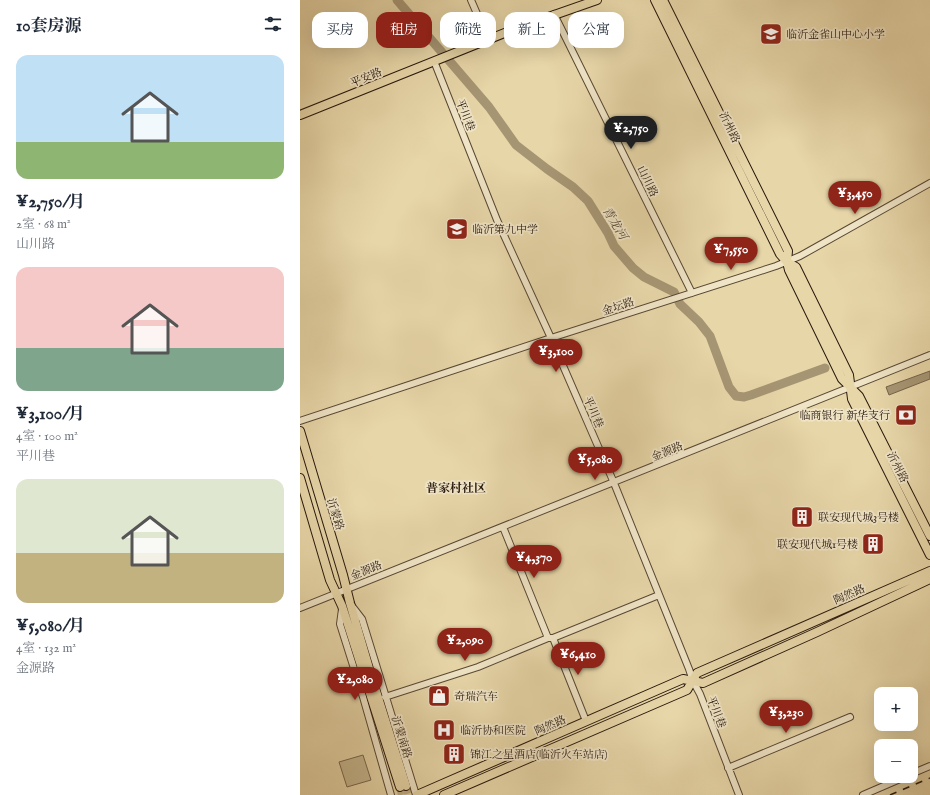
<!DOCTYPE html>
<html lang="zh">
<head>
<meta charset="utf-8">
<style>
	body { margin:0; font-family:"IM FELL English","Noto Serif SC",serif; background:#f2f2f3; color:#1f2937; height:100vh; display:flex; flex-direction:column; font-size:15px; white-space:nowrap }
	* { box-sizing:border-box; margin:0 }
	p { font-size:13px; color:#747a83 }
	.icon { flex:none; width:22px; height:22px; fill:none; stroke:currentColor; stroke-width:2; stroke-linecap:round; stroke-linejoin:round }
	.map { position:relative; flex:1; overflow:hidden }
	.side { display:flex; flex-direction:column; background:#fff; width:300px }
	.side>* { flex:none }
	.hud { position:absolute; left:12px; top:12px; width:380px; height:36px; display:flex; gap:8px }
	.buttons { position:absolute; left:574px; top:687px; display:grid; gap:8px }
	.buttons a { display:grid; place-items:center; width:44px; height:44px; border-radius:8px; background:#fff; box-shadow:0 4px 16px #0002; font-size:20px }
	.price { position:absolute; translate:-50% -34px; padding:0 9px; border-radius:14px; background:#8f2418; color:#fff; font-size:13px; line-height:26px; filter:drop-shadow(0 1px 2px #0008) }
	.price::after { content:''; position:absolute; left:50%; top:24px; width:12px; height:9px; margin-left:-6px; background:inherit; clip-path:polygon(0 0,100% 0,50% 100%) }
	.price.selected { background:#222; color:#fff }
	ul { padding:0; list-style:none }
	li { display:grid; align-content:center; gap:8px; height:212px; padding:0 16px }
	li span { display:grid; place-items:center; height:124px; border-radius:12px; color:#555 }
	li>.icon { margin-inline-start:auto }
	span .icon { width:72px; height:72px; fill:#fffc; stroke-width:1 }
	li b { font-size:17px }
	h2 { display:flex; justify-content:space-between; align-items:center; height:48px; padding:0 16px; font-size:17px }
	.chip { padding:0 14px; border-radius:12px; background:#fff; box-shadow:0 4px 16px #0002; font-size:14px; line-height:36px }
	.chip.selected { background:#8f2418; color:#fff }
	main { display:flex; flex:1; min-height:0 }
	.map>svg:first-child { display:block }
	.green { fill:#c7b68e; stroke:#78674e }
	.water { fill:#a69573; stroke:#74634a }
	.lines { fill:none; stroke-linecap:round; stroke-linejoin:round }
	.river { stroke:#a69573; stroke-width:9 }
	.major-tunnel { stroke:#c1b089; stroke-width:8; stroke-dasharray:8 4; stroke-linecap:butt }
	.minor-casing { stroke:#584834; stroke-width:8 }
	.major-casing { stroke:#28180d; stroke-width:10 }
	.minor { stroke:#efe4c6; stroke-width:6 }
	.major { stroke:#e7d6a8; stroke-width:8 }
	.rail { stroke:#28180d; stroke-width:1.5; stroke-dasharray:7 7; stroke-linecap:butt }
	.labels { text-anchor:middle; stroke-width:3.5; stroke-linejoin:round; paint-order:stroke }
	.poi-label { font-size:11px; fill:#28180d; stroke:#efe4c6; text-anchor:start }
	.street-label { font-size:11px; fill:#28180d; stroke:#efe4c6 }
	.water-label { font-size:12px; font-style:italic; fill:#5a4a36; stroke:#efe4c6 }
	.neighbourhood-label { font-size:12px; font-weight:bold; fill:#28180d; stroke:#efe4c6 }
</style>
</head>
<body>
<main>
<section class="side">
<h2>10套房源<svg class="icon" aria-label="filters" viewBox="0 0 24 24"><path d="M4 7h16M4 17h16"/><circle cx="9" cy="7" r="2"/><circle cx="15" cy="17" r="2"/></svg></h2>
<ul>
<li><span style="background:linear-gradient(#bfe0f5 70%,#8fb573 0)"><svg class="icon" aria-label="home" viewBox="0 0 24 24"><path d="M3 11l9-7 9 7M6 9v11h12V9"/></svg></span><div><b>¥2,750/月</b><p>2室 · 68 m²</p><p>山川路</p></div></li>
<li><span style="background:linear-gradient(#f6c9c9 65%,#7fa58c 0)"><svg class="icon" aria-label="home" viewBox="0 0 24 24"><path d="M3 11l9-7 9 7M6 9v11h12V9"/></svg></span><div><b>¥3,100/月</b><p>4室 · 100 m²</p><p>平川巷</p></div></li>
<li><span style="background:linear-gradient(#dfe7d0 60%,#c2b280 0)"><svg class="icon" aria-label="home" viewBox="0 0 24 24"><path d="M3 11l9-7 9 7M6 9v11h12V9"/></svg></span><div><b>¥5,080/月</b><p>4室 · 132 m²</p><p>金源路</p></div></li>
</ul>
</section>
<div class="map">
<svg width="630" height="795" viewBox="0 0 630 795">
	<rect width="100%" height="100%" fill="#e7d6a8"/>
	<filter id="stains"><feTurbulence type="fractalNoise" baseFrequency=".005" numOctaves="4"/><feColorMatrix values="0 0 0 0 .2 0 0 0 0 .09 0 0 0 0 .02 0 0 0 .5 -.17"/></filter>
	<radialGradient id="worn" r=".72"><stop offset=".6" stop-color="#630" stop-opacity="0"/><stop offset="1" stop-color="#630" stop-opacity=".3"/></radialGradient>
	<path class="green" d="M 63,755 L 71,780 L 47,787 L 39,762 Z"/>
	<path class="water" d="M 630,371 L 630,379 L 589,395 L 586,387 Z"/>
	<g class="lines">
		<path class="river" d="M 97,0 L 189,107 L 216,145 L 247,169 L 273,187 L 288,201 L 308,233 L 314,246 L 333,268 L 344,277 L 374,292 L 380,304 L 399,322 L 410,336 L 429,387 L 436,396 L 444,397 L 451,395 L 525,368"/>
		<path class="major-tunnel" d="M 106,786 L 109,795
			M 100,787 L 102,795"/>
		<g class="minor-casing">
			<path id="minor" d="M 171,0 L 188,39
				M 254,14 L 392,293
				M 134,61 L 197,220 L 251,338 L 314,483 L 389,669 L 393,681 L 400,694 L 439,795
				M 0,421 L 251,338 L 476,266 L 500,256 L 630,183
				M 203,527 L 248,638
				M 52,606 L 62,619 L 116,795
				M 0,608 L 630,355
				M 42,609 L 40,624 L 63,697 L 91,795
				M 253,638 L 286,721
				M 85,697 L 178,667 L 248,638 L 253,638 L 359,595
				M 428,768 L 550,717
				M 611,774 L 630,766
				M 563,795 L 607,776"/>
		</g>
		<g class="major-casing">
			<path id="major" d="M 355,0 L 480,254 L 487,262 L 496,267 L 549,375 L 552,399 L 630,555
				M 363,0 L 488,251 L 487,262 L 489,270 L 542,379 L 559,396 L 630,536
				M 0,115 L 217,28 L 297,0
				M 0,431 L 43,575 L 50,603 L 71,675 L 106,786
				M 0,478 L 30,580 L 42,606 L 100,787
				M 117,795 L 383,679 L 403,683 L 517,632 L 630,579
				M 144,795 L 387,690 L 397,673 L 630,571"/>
		</g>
		<use href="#minor" class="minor"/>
		<use href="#major" class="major"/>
		<path class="rail" d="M 590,795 L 630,778"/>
	</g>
	<defs>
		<g id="school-square" transform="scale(1.15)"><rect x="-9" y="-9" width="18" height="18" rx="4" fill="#8f2418" stroke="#efe4c6"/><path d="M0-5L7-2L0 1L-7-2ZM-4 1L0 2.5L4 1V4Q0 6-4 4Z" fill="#fff"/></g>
		<g id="bank-square" transform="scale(1.15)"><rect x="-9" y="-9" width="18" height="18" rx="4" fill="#8f2418" stroke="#efe4c6"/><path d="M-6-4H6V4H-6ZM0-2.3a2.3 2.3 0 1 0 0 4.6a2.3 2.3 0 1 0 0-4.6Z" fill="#fff"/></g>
		<g id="building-square" transform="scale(1.15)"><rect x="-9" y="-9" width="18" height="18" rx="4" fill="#8f2418" stroke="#efe4c6"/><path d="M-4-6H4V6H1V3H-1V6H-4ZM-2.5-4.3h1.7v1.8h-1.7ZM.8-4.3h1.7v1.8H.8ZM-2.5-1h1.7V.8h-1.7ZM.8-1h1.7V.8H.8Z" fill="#fff"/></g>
		<g id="shop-square" transform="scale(1.15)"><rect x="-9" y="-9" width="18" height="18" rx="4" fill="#8f2418" stroke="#efe4c6"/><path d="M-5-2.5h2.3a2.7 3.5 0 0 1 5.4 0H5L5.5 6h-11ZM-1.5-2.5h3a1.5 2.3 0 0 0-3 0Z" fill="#fff"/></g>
		<g id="hospital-square" transform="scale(1.15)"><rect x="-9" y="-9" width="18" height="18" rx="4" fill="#8f2418" stroke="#efe4c6"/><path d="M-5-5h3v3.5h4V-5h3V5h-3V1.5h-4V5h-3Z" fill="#fff"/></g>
	</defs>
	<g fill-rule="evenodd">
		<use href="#school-square" x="471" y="34"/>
		<use href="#school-square" x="157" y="229"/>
		<use href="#bank-square" x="606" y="415"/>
		<use href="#building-square" x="502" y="517"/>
		<use href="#building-square" x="573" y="544"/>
		<use href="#shop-square" x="139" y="696"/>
		<use href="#hospital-square" x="144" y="730"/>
		<use href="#building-square" x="154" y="754"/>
	</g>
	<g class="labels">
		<g class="poi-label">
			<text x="486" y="38">临沂金雀山中心小学</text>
			<text x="172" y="233">临沂第九中学</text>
			<text x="590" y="419" text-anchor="end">临商银行 新华支行</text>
			<text x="518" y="521">联安现代城3号楼</text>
			<text x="558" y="548" text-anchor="end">联安现代城1号楼</text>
			<text x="154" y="700">奇瑞汽车</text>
			<text x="160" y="734">临沂协和医院</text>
			<text x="170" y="758">锦江之星酒店(临沂火车站店)</text>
		</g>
		<g class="street-label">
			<text transform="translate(66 77) rotate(-22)" y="4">平安路</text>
			<text transform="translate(166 115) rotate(69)" y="4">平川巷</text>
			<text transform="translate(430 127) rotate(64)" y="4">沂州路</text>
			<text transform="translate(348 181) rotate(64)" y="4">山川路</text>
			<text transform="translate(318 306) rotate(-18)" y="4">金坛路</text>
			<text transform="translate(294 412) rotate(67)" y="4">平川巷</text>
			<text transform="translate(367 451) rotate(-22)" y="4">金源路</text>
			<text transform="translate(598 467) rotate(63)" y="4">沂州路</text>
			<text transform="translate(36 514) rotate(73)" y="4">沂蒙路</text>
			<text transform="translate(66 570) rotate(-22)" y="4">金源路</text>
			<text transform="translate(549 594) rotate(-24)" y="4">陶然路</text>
			<text transform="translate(417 712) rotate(69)" y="4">平川巷</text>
			<text transform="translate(250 725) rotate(-24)" y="4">陶然路</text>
			<text transform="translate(102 737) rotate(73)" y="4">沂蒙南路</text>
		</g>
		<g class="water-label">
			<text transform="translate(315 223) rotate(59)" y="4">青龙河</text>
		</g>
		<g class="neighbourhood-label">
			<text x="156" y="492">普家村社区</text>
		</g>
	</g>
	<rect width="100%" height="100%" filter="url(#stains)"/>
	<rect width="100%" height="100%" fill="url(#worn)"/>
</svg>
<div class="buttons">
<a>+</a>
<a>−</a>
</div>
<b class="price selected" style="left:331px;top:150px">¥2,750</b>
<b class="price" style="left:555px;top:215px">¥3,450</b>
<b class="price" style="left:431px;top:271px">¥7,550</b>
<b class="price" style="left:256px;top:373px">¥3,100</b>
<b class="price" style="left:295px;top:481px">¥5,080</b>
<b class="price" style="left:234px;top:579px">¥4,370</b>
<b class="price" style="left:165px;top:662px">¥2,090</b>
<b class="price" style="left:278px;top:676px">¥6,410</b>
<b class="price" style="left:55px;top:701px">¥2,080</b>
<b class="price" style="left:486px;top:734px">¥3,230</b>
<div class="hud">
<a class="chip">买房</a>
<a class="chip selected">租房</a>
<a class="chip">筛选</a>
<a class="chip">新上</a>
<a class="chip">公寓</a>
</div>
</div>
</main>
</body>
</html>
